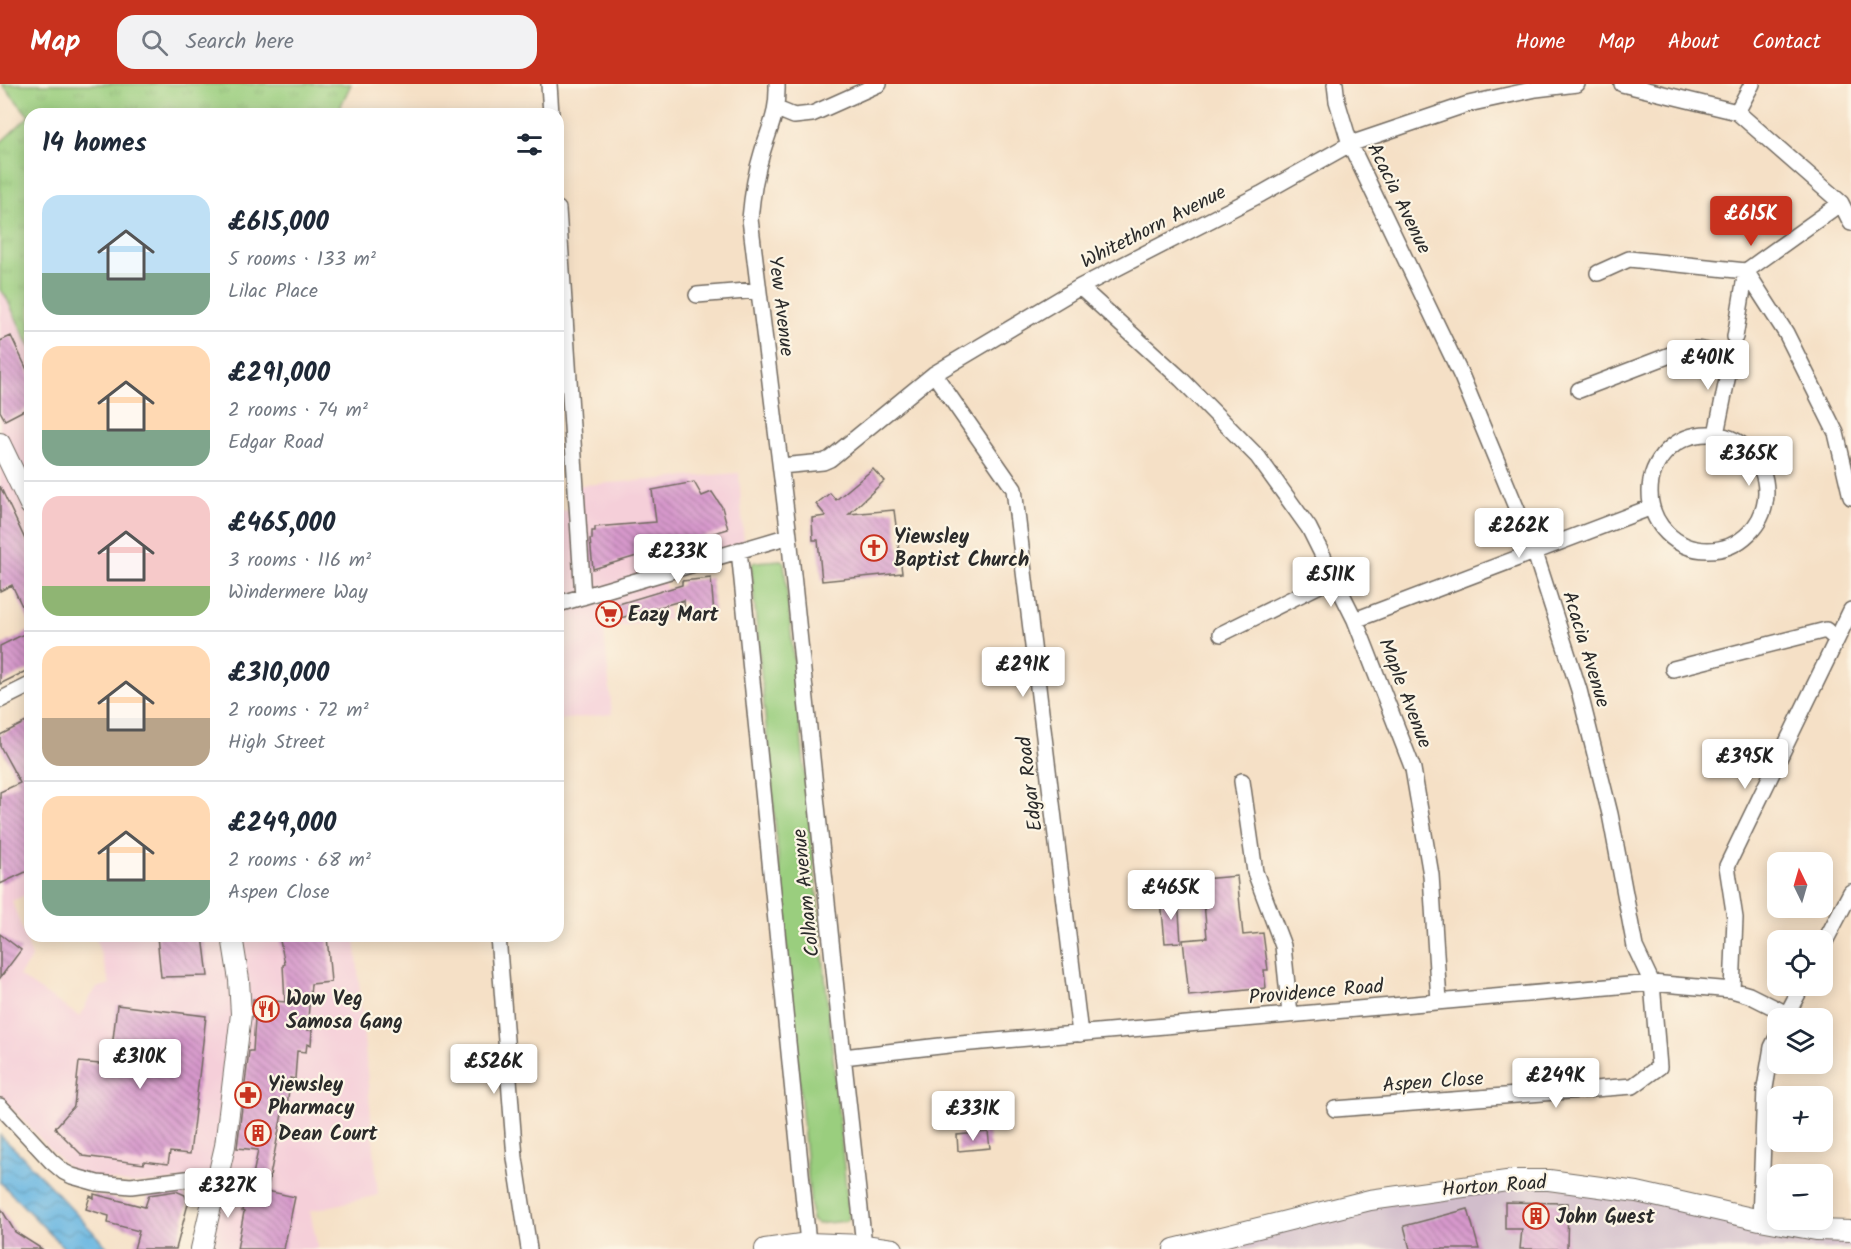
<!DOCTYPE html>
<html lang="en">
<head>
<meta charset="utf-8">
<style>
	body { margin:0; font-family:Kalam,sans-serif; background:#f2f2f3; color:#1f2937; height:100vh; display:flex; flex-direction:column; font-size:22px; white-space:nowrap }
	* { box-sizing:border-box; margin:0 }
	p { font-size:20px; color:#747a83 }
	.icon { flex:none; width:33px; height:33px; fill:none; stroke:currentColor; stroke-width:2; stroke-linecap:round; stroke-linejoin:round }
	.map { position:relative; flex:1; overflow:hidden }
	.panel { position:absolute; left:24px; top:24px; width:540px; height:834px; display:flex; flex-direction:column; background:#fff; border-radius:18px; box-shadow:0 3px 15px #0003 }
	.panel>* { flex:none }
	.needle { width:39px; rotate:355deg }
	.buttons { position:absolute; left:1767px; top:768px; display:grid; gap:12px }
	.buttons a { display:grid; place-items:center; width:66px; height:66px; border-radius:12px; background:#fff; box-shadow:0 3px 15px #0003; font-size:30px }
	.price { position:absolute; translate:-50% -51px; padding:0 14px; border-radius:6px; background:#fff; color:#222; font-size:20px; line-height:39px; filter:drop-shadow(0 2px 3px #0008) }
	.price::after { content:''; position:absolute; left:50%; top:36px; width:18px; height:14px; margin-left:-9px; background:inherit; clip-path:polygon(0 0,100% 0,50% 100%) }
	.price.active { background:#c8321e; color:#fff }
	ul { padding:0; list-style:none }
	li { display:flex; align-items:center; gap:18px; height:150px; padding:0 18px }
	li+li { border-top:2px solid #e0e1e3 }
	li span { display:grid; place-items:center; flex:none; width:168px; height:120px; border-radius:18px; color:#555 }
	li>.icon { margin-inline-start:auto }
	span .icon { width:72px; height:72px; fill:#fffc; stroke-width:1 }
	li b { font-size:26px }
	h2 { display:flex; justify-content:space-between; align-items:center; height:72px; padding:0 18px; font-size:26px }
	header { display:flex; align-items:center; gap:36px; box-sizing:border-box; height:84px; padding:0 30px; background:#c8321e; color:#fff }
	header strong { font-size:28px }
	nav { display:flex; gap:33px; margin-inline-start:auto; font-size:21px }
	.search { width:420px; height:54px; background:#f2f2f3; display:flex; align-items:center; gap:15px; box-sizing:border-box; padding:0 21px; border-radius:18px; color:#747a83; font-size:22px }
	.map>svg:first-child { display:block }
	.built { fill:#f5cfd9 }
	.industrial { fill:#d1bdcb }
	.grass { fill:#9ace7e; stroke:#627c54; stroke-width:1.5 }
	.park { fill:url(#park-tufts); stroke:#627c54; stroke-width:1.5 }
	.water { fill:url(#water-waves); stroke:#497086; stroke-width:1.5 }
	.building { fill:url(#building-back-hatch) }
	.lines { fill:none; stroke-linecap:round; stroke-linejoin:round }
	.minor-casing { stroke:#726a61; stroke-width:18 }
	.tertiary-casing { stroke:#726a61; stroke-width:22 }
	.minor { stroke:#fff; stroke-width:15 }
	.tertiary { stroke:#fff; stroke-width:20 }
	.labels { text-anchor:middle; stroke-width:4.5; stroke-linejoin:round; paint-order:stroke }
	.street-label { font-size:20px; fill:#2b2b2b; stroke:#fcf5e5 }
	.poi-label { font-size:20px; font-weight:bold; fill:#2b2b2b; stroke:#fcf5e5; text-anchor:start }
</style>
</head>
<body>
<header>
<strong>Map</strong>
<div class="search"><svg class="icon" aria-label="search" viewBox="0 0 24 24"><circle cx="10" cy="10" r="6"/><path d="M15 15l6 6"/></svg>Search here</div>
<nav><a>Home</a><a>Map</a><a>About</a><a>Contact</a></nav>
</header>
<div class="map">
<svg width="1851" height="1165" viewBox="0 0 1851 1165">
	<defs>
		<pattern id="park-tufts" width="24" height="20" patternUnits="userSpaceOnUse" patternTransform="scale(1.5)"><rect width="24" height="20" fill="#9ace7e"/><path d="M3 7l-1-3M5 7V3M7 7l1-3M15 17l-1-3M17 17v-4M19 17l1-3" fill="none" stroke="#85b16d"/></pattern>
		<pattern id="water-waves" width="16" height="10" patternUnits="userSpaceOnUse" patternTransform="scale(1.5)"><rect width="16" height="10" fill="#67b6e1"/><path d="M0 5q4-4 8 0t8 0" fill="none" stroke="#5594b7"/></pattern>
		<pattern id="building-back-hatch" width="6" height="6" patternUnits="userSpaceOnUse" patternTransform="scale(1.5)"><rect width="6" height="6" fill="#d799cc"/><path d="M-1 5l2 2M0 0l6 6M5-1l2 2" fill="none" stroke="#af7da6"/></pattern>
	</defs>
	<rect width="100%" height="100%" fill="#fcf5e5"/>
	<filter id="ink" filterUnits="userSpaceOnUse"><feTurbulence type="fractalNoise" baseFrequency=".0167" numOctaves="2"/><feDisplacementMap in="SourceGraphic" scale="12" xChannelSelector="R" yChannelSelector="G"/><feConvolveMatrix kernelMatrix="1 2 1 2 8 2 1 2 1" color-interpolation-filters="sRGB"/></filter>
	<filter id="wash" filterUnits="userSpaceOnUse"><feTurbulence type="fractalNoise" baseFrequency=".008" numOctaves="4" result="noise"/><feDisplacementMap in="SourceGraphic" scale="24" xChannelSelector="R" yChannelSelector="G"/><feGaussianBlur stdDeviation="1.35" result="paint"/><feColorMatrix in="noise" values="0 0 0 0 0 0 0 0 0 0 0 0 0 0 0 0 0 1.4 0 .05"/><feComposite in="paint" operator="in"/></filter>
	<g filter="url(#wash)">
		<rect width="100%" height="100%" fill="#f5e0c6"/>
		<path class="built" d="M 0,206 L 5,211 L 30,263 L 30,413 L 0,358 Z
			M 0,364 L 30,424 L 30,540 L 12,502 L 1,507 L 0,504 Z
			M 739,389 L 744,461 L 664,486 L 669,535 L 604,544 L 612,630 L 558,636 L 558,427 L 571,426 L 571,402 Z
			M 30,688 L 30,809 L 12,817 L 32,873 L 19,892 L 80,933 L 89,914 L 97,904 L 110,900 L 95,852 L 222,852 L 239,929 L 214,1094 L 132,1100 L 73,1089 L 0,1012 L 0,702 Z
			M 226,852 L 355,852 L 378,1111 L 310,1127 L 318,1165 L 207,1165 L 243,930 Z"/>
		<path class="industrial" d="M 1548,1101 L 1851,1150 L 1851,1165 L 1187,1165 L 1378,1119 Z"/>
		<path class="grass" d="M 781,476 L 784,478 L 849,1134 L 846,1137 L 817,1140 L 812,1136 L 751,481 L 755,478 Z"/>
		<path class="park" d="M 2,0 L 351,0 L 337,30 L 30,30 L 30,263 L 5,211 L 0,206 L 0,59 L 29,32 Z"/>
		<path class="water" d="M 0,1051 L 21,1071 L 109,1165 L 65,1165 L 0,1098 Z"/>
		<g id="blocks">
			<path class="building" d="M 11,252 L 30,292 L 30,323 L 5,336 L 0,327 L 0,257 Z
				M 873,385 L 884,397 L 849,430 L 894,426 L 902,489 L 822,497 L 818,456 L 813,456 L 812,434 L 826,432 L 816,420 L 830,409 L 836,416 Z
				M 694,398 L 702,412 L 712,408 L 722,423 L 728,445 L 593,485 L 590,455 L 592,455 L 592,447 L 595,447 L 595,443 L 656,438 L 652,406 Z
				M 0,402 L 30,466 L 30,539 L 12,501 L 0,507 Z
				M 711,494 L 714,530 L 685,532 L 684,516 L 603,539 L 602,525 L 682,501 L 682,497 Z
				M 30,547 L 30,585 L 0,600 L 0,562 Z
				M 30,636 L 30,786 L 0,800 L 0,708 L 20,699 L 0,662 L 0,651 Z
				M 1237,792 L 1243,851 L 1263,849 L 1268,886 L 1264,886 L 1266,904 L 1189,912 L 1183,856 L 1207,854 L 1202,795 Z
				M 1178,814 L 1181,858 L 1165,859 L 1161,816 Z
				M 0,850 L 21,866 L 0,894 Z
				M 157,852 L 203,852 L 208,892 L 161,893 Z
				M 279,852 L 327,852 L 331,898 L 311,900 L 307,946 L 312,946 L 311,961 L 307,960 L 306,968 L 297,967 L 295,995 L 290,994 L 287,1025 L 283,1025 L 267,1107 L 295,1113 L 284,1165 L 237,1165 L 244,1128 L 242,1127 L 248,1096 L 269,1093 L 253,1091 L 258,1066 L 237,1064 L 249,967 L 253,967 L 255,934 L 253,933 L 253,915 L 285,918 L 283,881 L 285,880 Z
				M 117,921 L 206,932 L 190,1070 L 170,1068 L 168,1080 L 144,1077 L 144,1080 L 83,1072 L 55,1044 L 74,1022 L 79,978 L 110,981 Z
				M 988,1048 L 990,1064 L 958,1067 L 957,1051 Z
				M 176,1107 L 185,1111 L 188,1120 L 176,1165 L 134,1165 L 139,1147 L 108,1139 L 109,1132 L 86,1125 L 90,1112 L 94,1114 L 94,1110 L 145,1123 L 149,1111 Z
				M 1505,1118 L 1568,1119 L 1567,1165 L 1520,1165 L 1522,1145 L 1505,1145 Z
				M 0,1123 L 15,1148 L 42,1165 L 0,1165 Z
				M 1468,1125 L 1479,1165 L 1410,1165 L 1404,1142 Z"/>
		</g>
	</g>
	<g filter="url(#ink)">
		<use href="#blocks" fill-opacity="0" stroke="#726a61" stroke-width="1.5"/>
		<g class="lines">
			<g class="minor-casing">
				<path id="minor" d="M 549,0 L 551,30
					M 777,0 C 778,30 770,42 762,69 C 755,91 752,112 750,135 L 789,452 L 841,953 L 864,1161
					M 1335,0 L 1337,17 L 1350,60 L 1462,293 L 1535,469 L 1579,606 L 1610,730 L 1635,863 L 1652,899 L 1659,983 L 1633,1002 L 1335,1025
					M 1622,0 L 1737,28 L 1841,119 L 1851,139
					M 777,25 L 794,32 L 812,30 L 879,0
					M 1737,28 L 1752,0
					M 558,125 L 583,513
					M 1598,189 L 1629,175 L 1746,187 L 1786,249 L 1836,349 L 1851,413
					M 1080,203 L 1181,295 L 1258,373 L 1309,444 L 1355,536 L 1413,685 L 1431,791 L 1439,917
					M 697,211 L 758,206
					M 1735,253 L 1746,187 L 1841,119
					M 934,290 L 1014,405 L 1080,950
					M 1579,306 L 1678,268 L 1696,265 L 1732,271 L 1716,350
					M1650 408a58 58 0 1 1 116 0a58 58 0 1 1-116 0Z
					M 781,382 L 823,378 L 830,375 L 934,290 L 1080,203 L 1261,110 L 1350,60 L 1468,20 L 1536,5 L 1577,0
					M 739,466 L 808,1159
					M 558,520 L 789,452
					M 1355,536 L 1652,423
					M 1221,550 L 1334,494
					M 1673,585 L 1826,546 L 1836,555
					M 0,616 L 30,601
					M 1242,697 L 1255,788 L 1283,862 L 1290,930
					M 498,852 L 515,1074 L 529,1165
					M 1822,863 L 1851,808
					M 1732,906 L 1735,834 L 1727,782 L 1851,526
					M 1785,934 L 1802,902
					M 843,973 L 949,961 L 1652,899 L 1732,906 L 1749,911 L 1787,930
					M 0,1022 L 51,1077 L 64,1088 L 72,1092 L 97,1099 L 131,1102 L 194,1094 L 218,1096
					M 1760,1136 L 1765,1004 L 1772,963 L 1778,951"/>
			</g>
			<g class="tertiary-casing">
				<path id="tertiary" d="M 0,359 L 30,421
					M 201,1165 L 225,1062 L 241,930 L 239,896 L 232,852
					M 765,1165 L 808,1159 L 864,1161 L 893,1165
					M 1174,1165 L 1370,1116 L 1514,1096 L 1549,1096 L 1637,1108 L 1760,1136 L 1816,1146 L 1851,1147"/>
			</g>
			<use href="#minor" class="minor"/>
			<use href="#tertiary" class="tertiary"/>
		</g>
	</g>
	<defs>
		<g id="church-ring" transform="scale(1.35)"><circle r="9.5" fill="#fcf5e5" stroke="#c8321e" stroke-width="1.5"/><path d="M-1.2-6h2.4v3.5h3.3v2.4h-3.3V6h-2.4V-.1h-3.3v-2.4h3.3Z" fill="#c8321e"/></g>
		<g id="supermarket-ring" transform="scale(1.35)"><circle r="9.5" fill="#fcf5e5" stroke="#c8321e" stroke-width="1.5"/><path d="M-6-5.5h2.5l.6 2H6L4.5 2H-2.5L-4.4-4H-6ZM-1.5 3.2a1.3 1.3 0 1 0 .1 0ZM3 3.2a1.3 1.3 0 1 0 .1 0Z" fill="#c8321e"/></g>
		<g id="restaurant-ring" transform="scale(1.35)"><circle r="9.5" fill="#fcf5e5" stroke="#c8321e" stroke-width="1.5"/><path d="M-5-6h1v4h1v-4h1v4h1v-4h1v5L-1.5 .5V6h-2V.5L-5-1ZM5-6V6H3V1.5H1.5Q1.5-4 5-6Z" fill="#c8321e"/></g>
		<g id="pharmacy-ring" transform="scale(1.35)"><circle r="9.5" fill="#fcf5e5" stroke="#c8321e" stroke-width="1.5"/><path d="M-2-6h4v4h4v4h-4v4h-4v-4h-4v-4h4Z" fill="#c8321e"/></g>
		<g id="building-ring" transform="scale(1.35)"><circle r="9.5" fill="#fcf5e5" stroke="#c8321e" stroke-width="1.5"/><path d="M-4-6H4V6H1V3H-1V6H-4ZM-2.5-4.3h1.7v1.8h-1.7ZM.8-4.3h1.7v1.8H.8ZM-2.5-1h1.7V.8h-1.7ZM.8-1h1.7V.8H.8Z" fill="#c8321e"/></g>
	</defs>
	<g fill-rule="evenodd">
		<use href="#church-ring" x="874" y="464"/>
		<use href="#supermarket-ring" x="609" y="530"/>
		<use href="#restaurant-ring" x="266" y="925"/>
		<use href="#pharmacy-ring" x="248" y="1011"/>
		<use href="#building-ring" x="258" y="1049"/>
		<use href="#building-ring" x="1536" y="1132"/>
	</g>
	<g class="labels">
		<g class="street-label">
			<text transform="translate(1400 114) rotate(64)" y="7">Acacia Avenue</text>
			<text transform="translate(1153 142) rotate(-27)" y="7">Whitethorn Avenue</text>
			<text transform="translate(782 222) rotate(83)" y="7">Yew Avenue</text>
			<text transform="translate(1587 565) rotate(73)" y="7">Acacia Avenue</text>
			<text transform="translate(1406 609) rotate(69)" y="7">Maple Avenue</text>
			<text transform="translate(1029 700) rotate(-97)" y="7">Edgar Road</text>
			<text transform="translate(805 809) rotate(-96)" y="7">Colham Avenue</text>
			<text transform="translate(1316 907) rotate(-5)" y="7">Providence Road</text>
			<text transform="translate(1433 997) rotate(-4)" y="7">Aspen Close</text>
			<text transform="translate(1494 1101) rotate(-4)" y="7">Horton Road</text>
		</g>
		<g class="poi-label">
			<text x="894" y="459">Yiewsley<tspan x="894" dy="23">Baptist Church</tspan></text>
			<text x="628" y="537">Eazy Mart</text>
			<text x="286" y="921">Wow Veg<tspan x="286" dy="23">Samosa Gang</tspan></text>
			<text x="268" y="1007">Yiewsley<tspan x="268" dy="23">Pharmacy</tspan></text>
			<text x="278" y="1056">Dean Court</text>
			<text x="1556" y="1139">John Guest</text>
		</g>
	</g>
</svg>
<div class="buttons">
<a><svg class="needle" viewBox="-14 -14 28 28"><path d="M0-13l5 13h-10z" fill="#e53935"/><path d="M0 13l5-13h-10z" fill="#747a83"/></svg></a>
<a><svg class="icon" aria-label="locate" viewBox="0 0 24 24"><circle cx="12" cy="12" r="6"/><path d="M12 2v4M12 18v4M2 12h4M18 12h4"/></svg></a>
<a><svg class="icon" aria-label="layers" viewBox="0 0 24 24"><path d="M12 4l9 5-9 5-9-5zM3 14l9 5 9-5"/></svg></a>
<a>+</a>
<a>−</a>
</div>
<b class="price active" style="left:1751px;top:163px">£615K</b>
<b class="price" style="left:1708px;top:307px">£401K</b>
<b class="price" style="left:1749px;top:403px">£365K</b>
<b class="price" style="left:1519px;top:475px">£262K</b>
<b class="price" style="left:678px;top:501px">£233K</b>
<b class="price" style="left:1331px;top:524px">£511K</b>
<b class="price" style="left:1023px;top:614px">£291K</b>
<b class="price" style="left:1745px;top:706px">£395K</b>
<b class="price" style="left:1171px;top:837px">£465K</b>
<b class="price" style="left:140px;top:1006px">£310K</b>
<b class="price" style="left:494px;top:1011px">£526K</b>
<b class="price" style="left:1556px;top:1025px">£249K</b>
<b class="price" style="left:973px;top:1058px">£331K</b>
<b class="price" style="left:228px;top:1135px">£327K</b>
<section class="panel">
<h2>14 homes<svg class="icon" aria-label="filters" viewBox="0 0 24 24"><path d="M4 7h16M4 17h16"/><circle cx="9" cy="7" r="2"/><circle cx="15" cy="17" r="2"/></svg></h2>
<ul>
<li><span style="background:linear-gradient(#bfe0f5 65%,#7fa58c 0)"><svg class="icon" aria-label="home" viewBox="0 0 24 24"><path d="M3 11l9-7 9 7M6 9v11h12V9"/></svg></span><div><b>£615,000</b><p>5 rooms · 133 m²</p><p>Lilac Place</p></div></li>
<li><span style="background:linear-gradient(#ffd9b3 70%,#7fa58c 0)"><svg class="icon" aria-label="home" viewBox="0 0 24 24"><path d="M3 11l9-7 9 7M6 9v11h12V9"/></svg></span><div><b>£291,000</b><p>2 rooms · 74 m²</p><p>Edgar Road</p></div></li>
<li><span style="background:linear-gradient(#f6c9c9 75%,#8fb573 0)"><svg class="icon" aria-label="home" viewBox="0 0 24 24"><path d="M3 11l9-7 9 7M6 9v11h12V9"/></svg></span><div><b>£465,000</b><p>3 rooms · 116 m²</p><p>Windermere Way</p></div></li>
<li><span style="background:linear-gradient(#ffd9b3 60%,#b9a48a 0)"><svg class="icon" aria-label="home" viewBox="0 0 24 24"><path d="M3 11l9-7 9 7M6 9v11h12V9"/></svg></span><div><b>£310,000</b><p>2 rooms · 72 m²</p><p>High Street</p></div></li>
<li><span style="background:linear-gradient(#ffd9b3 70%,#7fa58c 0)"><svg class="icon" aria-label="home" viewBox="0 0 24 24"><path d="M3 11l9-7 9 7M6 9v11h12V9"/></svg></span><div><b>£249,000</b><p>2 rooms · 68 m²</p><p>Aspen Close</p></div></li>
</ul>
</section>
</div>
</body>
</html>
